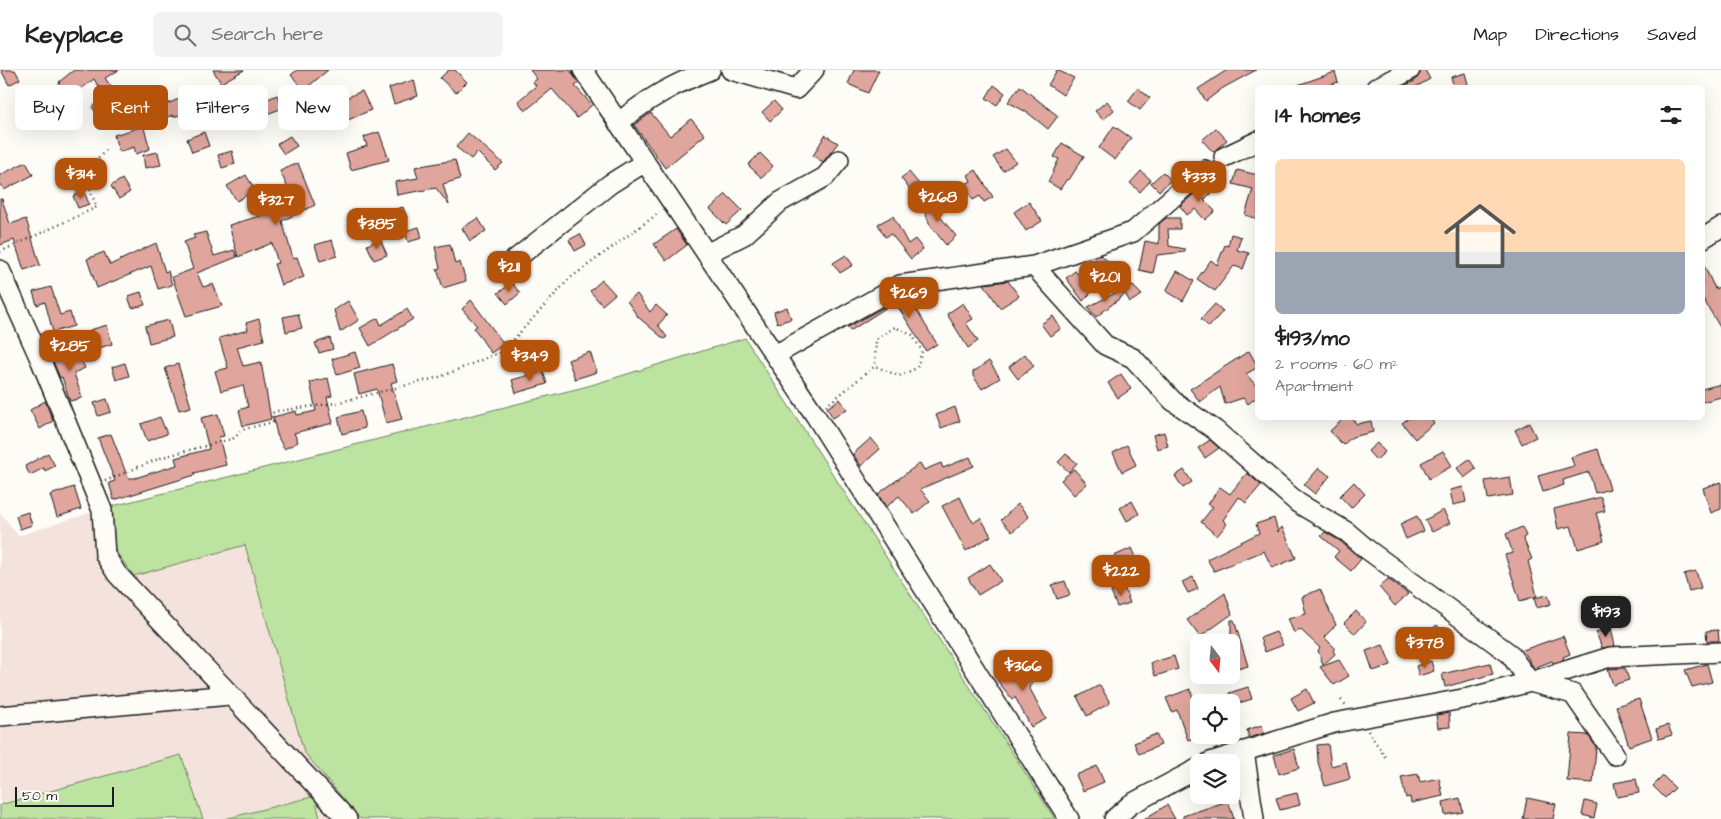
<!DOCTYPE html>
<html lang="en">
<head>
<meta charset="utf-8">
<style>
	body { margin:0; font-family:"Architects Daughter",sans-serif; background:#f2f2f2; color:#222; height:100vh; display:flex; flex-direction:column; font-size:19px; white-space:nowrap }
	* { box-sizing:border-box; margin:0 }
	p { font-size:16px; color:#767676 }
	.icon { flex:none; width:28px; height:28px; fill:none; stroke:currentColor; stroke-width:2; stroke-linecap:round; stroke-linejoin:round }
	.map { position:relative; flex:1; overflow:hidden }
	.side { position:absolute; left:1255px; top:15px; width:450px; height:335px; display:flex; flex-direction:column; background:#fff; border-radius:8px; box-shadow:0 5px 20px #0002 }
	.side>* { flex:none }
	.hud { position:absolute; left:15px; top:15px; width:475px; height:45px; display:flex; gap:10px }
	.needle { width:32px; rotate:164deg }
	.tools { position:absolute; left:1190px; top:564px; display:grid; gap:10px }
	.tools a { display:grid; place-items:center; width:50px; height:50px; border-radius:8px; background:#fff; box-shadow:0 5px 20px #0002; font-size:25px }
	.scale { position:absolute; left:15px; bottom:12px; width:99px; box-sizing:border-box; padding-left:5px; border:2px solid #1c1c1c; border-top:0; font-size:14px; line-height:18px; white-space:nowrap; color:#1c1c1c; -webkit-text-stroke:4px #fdfcf7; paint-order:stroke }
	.price { position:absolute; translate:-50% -42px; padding:0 11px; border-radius:10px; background:#b45309; color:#fff; font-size:16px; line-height:32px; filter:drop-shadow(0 1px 2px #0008) }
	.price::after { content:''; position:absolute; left:50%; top:30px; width:15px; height:11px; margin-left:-8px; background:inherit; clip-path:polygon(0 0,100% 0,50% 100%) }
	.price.current { background:#222; color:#fff }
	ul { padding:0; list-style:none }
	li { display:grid; align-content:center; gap:10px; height:265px; padding:0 20px }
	li span { display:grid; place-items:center; height:155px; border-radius:8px; color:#555 }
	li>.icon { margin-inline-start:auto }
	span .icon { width:90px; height:90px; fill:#fffc; stroke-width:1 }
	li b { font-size:21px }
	h2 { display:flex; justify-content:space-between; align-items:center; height:60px; padding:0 20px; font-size:21px }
	.pill { padding:0 18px; border-radius:8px; background:#fff; box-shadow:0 5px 20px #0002; font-size:18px; line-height:45px }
	.pill.current { background:#b45309; color:#fff }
	header { display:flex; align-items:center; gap:30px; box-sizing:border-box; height:70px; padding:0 25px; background:#fff; border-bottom:1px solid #e0e0e0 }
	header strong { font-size:24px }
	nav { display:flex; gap:28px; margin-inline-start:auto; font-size:18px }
	.search { width:350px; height:45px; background:#f2f2f2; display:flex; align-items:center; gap:12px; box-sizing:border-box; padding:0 18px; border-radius:8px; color:#767676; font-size:19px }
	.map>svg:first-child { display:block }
	.built { fill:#f4e2dc }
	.green { fill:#bce4a0; stroke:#6c805e }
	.building { fill:#e0a69d; stroke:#1c1c1c }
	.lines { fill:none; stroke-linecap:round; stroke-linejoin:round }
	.minor-casing { stroke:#1c1c1c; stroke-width:22 }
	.path { stroke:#1c1c1c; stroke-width:2.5; stroke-dasharray:1 4; stroke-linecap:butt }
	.minor { stroke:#fdfcf7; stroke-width:19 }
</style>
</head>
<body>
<header>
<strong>Keyplace</strong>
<div class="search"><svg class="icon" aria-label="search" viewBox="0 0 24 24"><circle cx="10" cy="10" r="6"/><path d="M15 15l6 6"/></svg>Search here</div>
<nav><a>Map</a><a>Directions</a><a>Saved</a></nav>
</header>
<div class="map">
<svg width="1721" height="749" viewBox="0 0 1721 749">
	<rect width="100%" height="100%" fill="#fdfcf7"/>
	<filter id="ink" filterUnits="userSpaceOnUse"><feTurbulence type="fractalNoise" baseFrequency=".02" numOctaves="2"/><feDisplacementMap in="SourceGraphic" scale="10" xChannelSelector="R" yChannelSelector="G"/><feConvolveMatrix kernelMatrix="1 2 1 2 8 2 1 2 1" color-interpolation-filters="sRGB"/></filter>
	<g filter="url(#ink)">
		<path class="built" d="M 745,268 L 1055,749 L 0,749 L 0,442 L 18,466 L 105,438 L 588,316 Z"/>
		<path class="green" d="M 745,268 L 1055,749 L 360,749 L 304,682 L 245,475 L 134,506 L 114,479 L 105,438 L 588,316 Z
			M 181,685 L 203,749 L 0,749 L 0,735 Z
			M 315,726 L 320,749 L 225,749 Z"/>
		<path class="building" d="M 1,0 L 15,0 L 20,9 L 9,15 Z
			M 74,0 L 119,0 L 105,8 L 125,37 L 102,52 L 92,37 L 105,28 L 94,9 L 47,45 L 37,31 L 60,13 L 59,12 Z
			M 213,0 L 244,0 L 221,13 Z
			M 297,0 L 328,0 L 304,20 L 291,5 Z
			M 449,0 L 455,0 L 467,12 L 456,23 L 440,8 Z
			M 530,0 L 570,0 L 579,13 L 575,16 L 592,35 L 577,48 L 552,19 L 525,41 L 518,31 L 536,16 L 533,12 L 537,9 Z
			M 854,0 L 879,0 L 868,23 L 848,14 Z
			M 1057,0 L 1074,8 L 1063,25 L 1048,15 Z
			M 1227,0 L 1256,0 L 1223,18 L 1206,31 L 1198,19 Z
			M 1421,0 L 1425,0 L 1430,9 L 1414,18 L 1401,18 L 1416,10 Z
			M 1335,2 L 1338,12 L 1321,18 L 1296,18 L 1295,16 Z
			M 1465,3 L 1469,18 L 1454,18 L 1451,7 Z
			M 414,10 L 418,26 L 394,34 L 389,18 Z
			M 994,15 L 1005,23 L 997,35 L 986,28 Z
			M 1020,16 L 1058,46 L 1048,59 L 1028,43 L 1008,32 Z
			M 1138,18 L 1150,28 L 1140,40 L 1128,31 Z
			M 362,21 L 371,40 L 348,50 L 339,31 Z
			M 277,25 L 283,38 L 245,52 L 238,35 L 257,28 L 259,33 Z
			M 140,28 L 147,43 L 181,28 L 186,43 L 173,47 L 172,45 L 144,58 L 150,79 L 136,84 L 134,77 L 119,82 L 114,65 L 141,57 L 129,33 Z
			M 774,31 L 782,40 L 770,51 L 762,42 Z
			M 1107,31 L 1114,40 L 1103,50 L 1095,41 Z
			M 651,43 L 670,66 L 691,49 L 705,65 L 665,98 L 634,55 Z
			M 1114,56 L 1131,68 L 1115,90 L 1099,78 Z
			M 1216,58 L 1227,70 L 1213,82 L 1202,70 Z
			M 204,62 L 209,76 L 192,82 L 187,69 Z
			M 379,62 L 389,90 L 351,100 L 346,83 L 367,76 L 364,67 Z
			M 468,63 L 503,93 L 495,100 L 477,82 L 471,89 L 456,77 Z
			M 825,65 L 838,73 L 823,92 L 813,86 Z
			M 290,66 L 297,76 L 284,84 L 277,74 Z
			M 1062,73 L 1084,86 L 1069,110 L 1067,109 L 1060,119 L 1048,112 L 1059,89 L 1054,87 Z
			M 1006,79 L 1016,92 L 1003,101 L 993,87 Z
			M 232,81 L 235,94 L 222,98 L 218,85 Z
			M 158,82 L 161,95 L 145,98 L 143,85 Z
			M 760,83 L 773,96 L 762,108 L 748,95 Z
			M 455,90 L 460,109 L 443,114 L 449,135 L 436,118 L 397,125 L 395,112 L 418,108 L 415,97 Z
			M 26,92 L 33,105 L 4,120 L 0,112 L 0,105 Z
			M 298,93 L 315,135 L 282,151 L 293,188 L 297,187 L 304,207 L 281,215 L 274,194 L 278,193 L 272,173 L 238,187 L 229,155 L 260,146 L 258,139 L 288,130 L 287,127 L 291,125 L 280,101 Z
			M 976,100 L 993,127 L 984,132 L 980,126 L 973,130 L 964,115 L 971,111 L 968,105 Z
			M 1237,100 L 1258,105 L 1258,149 L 1245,145 L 1253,119 L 1233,114 Z
			M 1141,101 L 1151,110 L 1140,122 L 1130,113 Z
			M 909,102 L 920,115 L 914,120 L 910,120 L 901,108 Z
			M 1163,102 L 1171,110 L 1159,121 L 1151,113 Z
			M 246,105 L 255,120 L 237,131 L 227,116 Z
			M 122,109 L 130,122 L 119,129 L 111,116 Z
			M 1205,114 L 1213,121 L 1204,130 L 1215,141 L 1205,150 L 1195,139 L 1187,145 L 1180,136 Z
			M 84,121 L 89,134 L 78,138 L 73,126 Z
			M 726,124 L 742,140 L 726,155 L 710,139 Z
			M 0,129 L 2,129 L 10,154 L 26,149 L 40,195 L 24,200 L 14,170 L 0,175 Z
			M 934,131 L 938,144 L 956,166 L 946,175 L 930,155 L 922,135 Z
			M 1029,132 L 1042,151 L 1026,161 L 1014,142 Z
			M 403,137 L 407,149 L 394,153 L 390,141 Z
			M 893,146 L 908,174 L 915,169 L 923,179 L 911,189 L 891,164 L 885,167 L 878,154 Z
			M 478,148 L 486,161 L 470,171 L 462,158 Z
			M 1166,148 L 1180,148 L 1180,159 L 1168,159 L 1169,176 L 1185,179 L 1185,182 L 1157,185 L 1153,203 L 1139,200 L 1145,171 L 1159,174 L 1159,154 Z
			M 419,157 L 422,168 L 408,172 L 405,161 Z
			M 676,159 L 687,175 L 666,191 L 654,174 Z
			M 206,162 L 214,186 L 234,180 L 237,187 L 197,203 L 203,217 L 213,214 L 222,236 L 186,246 L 172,207 L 193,199 L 184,172 L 195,168 L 193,165 Z
			M 580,164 L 586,175 L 575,181 L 569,170 Z
			M 1231,164 L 1241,167 L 1237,180 L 1249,183 L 1243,199 L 1234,196 L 1215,221 L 1197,209 L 1211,190 L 1217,195 L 1225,175 L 1228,176 Z
			M 380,169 L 387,185 L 374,190 L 367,175 Z
			M 332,170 L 337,186 L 320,191 L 315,175 Z
			M 156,173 L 165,202 L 168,201 L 172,215 L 158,219 L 151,196 L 97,218 L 87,189 L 104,182 L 110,195 Z
			M 450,174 L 455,194 L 460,192 L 466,211 L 443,218 L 437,199 L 440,198 L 435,177 Z
			M 846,185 L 853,195 L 840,203 L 833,193 Z
			M 1101,185 L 1113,196 L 1113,200 L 1083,231 L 1066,208 L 1075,201 L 1078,204 L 1095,187 Z
			M 1702,191 L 1715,219 L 1721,216 L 1721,259 L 1702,227 Z
			M 1177,201 L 1194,211 L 1183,231 L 1166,221 Z
			M 602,210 L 615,224 L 602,235 L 590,221 Z
			M 1008,211 L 1019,226 L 1000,238 L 984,214 Z
			M 512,213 L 520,223 L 507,234 L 498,223 Z
			M 1132,215 L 1142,225 L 1130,232 L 1123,220 Z
			M 51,217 L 60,245 L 70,242 L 74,256 L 53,262 L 45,232 L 37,235 L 33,222 Z
			M 1121,220 L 1124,225 L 1096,247 L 1088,237 Z
			M 141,222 L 145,235 L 132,238 L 128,226 Z
			M 637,224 L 650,242 L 656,235 L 667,245 L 658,255 L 667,267 L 664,269 L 638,247 L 627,231 Z
			M 919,224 L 924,230 L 915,238 L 937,274 L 926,281 L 895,232 L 850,261 L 848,257 L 904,226 Z
			M 471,230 L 504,274 L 491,283 L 474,258 L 477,256 L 462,239 Z
			M 348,231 L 359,250 L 340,262 L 334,240 Z
			M 963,233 L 973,249 L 966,253 L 978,271 L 968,278 L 947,244 Z
			M 1215,234 L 1223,241 L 1209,257 L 1201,249 Z
			M 787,237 L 791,249 L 777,253 L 774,242 Z
			M 407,239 L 413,249 L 370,276 L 360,258 L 378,248 L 381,255 Z
			M 298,244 L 302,258 L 286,262 L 283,247 Z
			M 1053,246 L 1061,259 L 1050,266 L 1041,254 Z
			M 259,249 L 264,270 L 237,277 L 243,296 L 261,292 L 271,349 L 243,356 L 239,340 L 248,337 L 243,315 L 221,321 L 215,301 L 228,298 L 219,268 L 248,260 L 246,253 Z
			M 169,250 L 173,267 L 149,273 L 145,256 Z
			M 107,255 L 112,274 L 96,279 L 90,260 Z
			M 330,268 L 333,279 L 319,283 L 315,273 Z
			M 76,279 L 85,298 L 74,303 L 82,328 L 70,331 L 62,307 L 60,308 L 52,289 Z
			M 1249,281 L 1258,297 L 1246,304 L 1258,318 L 1258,326 L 1248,334 L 1243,328 L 1225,334 L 1220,317 L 1200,332 L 1190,319 Z
			M 355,282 L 360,298 L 337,305 L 332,289 Z
			M 590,282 L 597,302 L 575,309 L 568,290 Z
			M 1025,284 L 1034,296 L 1018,309 L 1009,297 Z
			M 989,291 L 1000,308 L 982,319 L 973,306 L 973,302 Z
			M 125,293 L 129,306 L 116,310 L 112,297 Z
			M 178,294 L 191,337 L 179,340 L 165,298 Z
			M 392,294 L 397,311 L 391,313 L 402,349 L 386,353 L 377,319 L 359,324 L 354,304 Z
			M 543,301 L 547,314 L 516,323 L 512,310 Z
			M 1121,304 L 1131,319 L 1118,328 L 1108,313 Z
			M 328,308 L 332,326 L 327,327 L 333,353 L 294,363 L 298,372 L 284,379 L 277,365 L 273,347 L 296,341 L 297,345 L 316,341 L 310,312 Z
			M 1721,314 L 1721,327 L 1702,332 L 1702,319 Z
			M 107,329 L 111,342 L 98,346 L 94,333 Z
			M 840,329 L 847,339 L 833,348 L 827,338 Z
			M 45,331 L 53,351 L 40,359 L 30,340 Z
			M 955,337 L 960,351 L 941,358 L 936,345 Z
			M 361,341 L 365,358 L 342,364 L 338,347 Z
			M 218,344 L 224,366 L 219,367 L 226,395 L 194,403 L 195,405 L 114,430 L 109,413 L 115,411 L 98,368 L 111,364 L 128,408 L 135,408 L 177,395 L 175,388 L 209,379 L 201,348 Z
			M 160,347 L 167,364 L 147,371 L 141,354 Z
			M 1344,348 L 1351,348 L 1357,354 L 1371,351 L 1373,362 L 1352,367 L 1343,375 L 1330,361 Z
			M 1409,348 L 1429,348 L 1434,353 L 1415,369 L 1402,353 Z
			M 1529,353 L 1536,367 L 1522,374 L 1515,360 Z
			M 1164,362 L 1168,376 L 1157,379 L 1153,365 Z
			M 871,368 L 880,379 L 861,396 L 853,384 Z
			M 1210,370 L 1219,378 L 1205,388 L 1198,378 Z
			M 1377,373 L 1385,382 L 1376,390 L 1368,381 Z
			M 1127,375 L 1136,395 L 1122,402 L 1113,383 Z
			M 1598,379 L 1610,419 L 1595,423 L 1589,402 L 1563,410 L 1564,415 L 1543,422 L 1538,406 L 1574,396 L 1571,387 Z
			M 1443,381 L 1452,396 L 1429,409 L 1421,393 Z
			M 48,383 L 55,396 L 45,401 L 44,398 L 30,405 L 25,396 Z
			M 1066,384 L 1077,393 L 1069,402 L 1058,392 Z
			M 970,387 L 974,396 L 920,419 L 930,431 L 914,444 L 899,426 L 886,437 L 878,424 L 920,393 L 924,400 L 941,393 L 943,398 Z
			M 1469,389 L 1476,399 L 1464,408 L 1457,398 Z
			M 1319,398 L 1330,406 L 1315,424 L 1304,415 Z
			M 1074,399 L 1087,414 L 1074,425 L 1061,410 Z
			M 1184,400 L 1192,412 L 1183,418 L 1175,406 Z
			M 1247,403 L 1261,415 L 1246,433 L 1239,427 L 1223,450 L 1227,454 L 1217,466 L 1201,452 L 1213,437 L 1208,434 L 1220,417 L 1230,424 Z
			M 1510,407 L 1513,425 L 1488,429 L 1485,411 Z
			M 1354,412 L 1365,424 L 1351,438 L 1340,426 Z
			M 1721,412 L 1721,439 L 1711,443 L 1703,418 Z
			M 74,417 L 81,439 L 57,447 L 50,425 Z
			M 1463,417 L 1466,432 L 1453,435 L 1450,420 Z
			M 960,427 L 970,448 L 974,452 L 981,448 L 991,466 L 966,481 L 942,436 Z
			M 1601,427 L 1605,441 L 1596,443 L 1604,471 L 1578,479 L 1571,456 L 1558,459 L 1554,439 Z
			M 1132,431 L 1139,444 L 1127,451 L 1120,438 Z
			M 1018,434 L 1029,447 L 1012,462 L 1001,450 Z
			M 1443,440 L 1450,453 L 1432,462 L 1425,450 Z
			M 28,442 L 32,455 L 20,459 L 16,446 Z
			M 1417,446 L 1424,461 L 1406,469 L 1400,454 Z
			M 1274,448 L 1278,462 L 1282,457 L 1296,488 L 1272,498 L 1264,481 L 1214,501 L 1207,489 L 1259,463 L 1256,454 Z
			M 1522,457 L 1526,466 L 1523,468 L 1532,489 L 1528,491 L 1537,526 L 1520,531 L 1505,485 L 1513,483 L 1506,464 Z
			M 1325,462 L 1340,471 L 1361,489 L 1351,501 L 1334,487 L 1339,481 L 1321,466 Z
			M 1132,478 L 1138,491 L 1120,499 L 1114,486 Z
			M 990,494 L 1001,511 L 978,525 L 968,508 Z
			M 1696,501 L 1701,518 L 1689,521 L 1684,504 Z
			M 1193,507 L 1198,519 L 1188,523 L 1182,512 Z
			M 1388,509 L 1408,524 L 1395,536 L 1379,517 Z
			M 1065,511 L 1070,525 L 1057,529 L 1052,515 Z
			M 1124,517 L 1130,533 L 1117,537 L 1111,522 Z
			M 1320,519 L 1336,555 L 1324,567 L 1335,578 L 1333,580 L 1335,584 L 1323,595 L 1318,580 L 1320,578 L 1301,560 L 1294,563 L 1288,549 L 1306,544 L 1302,527 Z
			M 1225,523 L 1232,544 L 1200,567 L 1187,550 Z
			M 1548,525 L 1551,534 L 1537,538 L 1534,528 Z
			M 1356,541 L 1366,552 L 1355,564 L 1344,553 Z
			M 1231,550 L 1234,550 L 1248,596 L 1231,601 Z
			M 1437,555 L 1449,569 L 1438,578 L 1426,563 Z
			M 1611,558 L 1615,576 L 1602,578 L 1596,562 Z
			M 1718,560 L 1719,571 L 1707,571 L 1706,561 Z
			M 1276,562 L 1283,575 L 1265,582 L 1260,568 Z
			M 1563,566 L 1570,584 L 1563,587 L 1564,590 L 1553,593 L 1552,591 L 1534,598 L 1523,580 Z
			M 1383,575 L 1391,595 L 1373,601 L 1366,581 Z
			M 1174,586 L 1178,599 L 1155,606 L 1151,593 Z
			M 1339,590 L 1349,606 L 1334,615 L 1320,597 Z
			M 1022,591 L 1037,610 L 1029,617 L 1046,649 L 1031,657 L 1015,627 L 1012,629 L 997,610 Z
			M 1431,591 L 1434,601 L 1419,606 L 1416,596 Z
			M 1490,593 L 1493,604 L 1445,617 L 1442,604 Z
			M 1707,594 L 1712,612 L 1692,617 L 1685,600 Z
			M 1625,598 L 1629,610 L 1613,615 L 1608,599 Z
			M 1100,615 L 1110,633 L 1087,646 L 1077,627 Z
			M 1248,617 L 1252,629 L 1233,635 L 1229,623 Z
			M 1190,619 L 1199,644 L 1199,666 L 1188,670 L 1177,640 L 1172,642 L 1166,628 Z
			M 1307,619 L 1314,633 L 1298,641 L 1291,628 Z
			M 1639,629 L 1652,668 L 1629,676 L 1616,636 Z
			M 1449,643 L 1450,657 L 1438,658 L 1436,645 Z
			M 1262,655 L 1264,663 L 1249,668 L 1247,660 Z
			M 1668,655 L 1672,665 L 1659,669 L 1656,659 Z
			M 1156,664 L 1161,675 L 1139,684 L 1134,673 Z
			M 1571,664 L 1588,665 L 1596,677 L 1593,713 L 1567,711 Z
			M 1328,674 L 1331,696 L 1346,692 L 1350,709 L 1325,716 L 1318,692 L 1317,675 Z
			M 1294,679 L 1299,698 L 1279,704 L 1274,685 Z
			M 1097,696 L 1104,712 L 1083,721 L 1076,705 Z
			M 1418,704 L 1420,712 L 1439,708 L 1443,726 L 1411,733 L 1410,727 L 1406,728 L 1401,707 Z
			M 1663,706 L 1675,718 L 1665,728 L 1653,716 Z
			M 1636,709 L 1639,723 L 1617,727 L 1614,713 Z
			M 1297,723 L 1300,735 L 1280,740 L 1276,728 Z
			M 1460,728 L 1463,742 L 1445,745 L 1443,732 Z
			M 1527,728 L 1556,734 L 1553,749 L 1523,749 Z
			M 1228,731 L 1234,749 L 1183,749 L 1183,746 Z
			M 1585,731 L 1597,734 L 1594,748 L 1582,745 Z
			M 1167,735 L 1175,749 L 1144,749 Z"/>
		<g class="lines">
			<g class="minor-casing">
				<path id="minor" d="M 583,0 L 815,345 L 1069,749
					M 731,0 L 796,19 L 814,0
					M 1376,18 L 1410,0
					M 618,53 C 650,27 672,15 710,0
					M 1224,87 L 1258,71
					M 1702,169 L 1721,157
					M 708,183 L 744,165 L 780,132 L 825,107 L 839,90
					M 508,195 L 610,114 L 645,92
					M 1034,196 L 1105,275 L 1133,288 L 1173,331 L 1215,360 L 1298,433 L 1347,462 L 1368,480 L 1510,584 L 1530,612 L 1573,624 L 1615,685
					M 0,200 L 41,291 L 102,440 L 105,485 L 117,504 L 347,749
					M 775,285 L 900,215 L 1034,196 L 1133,162 L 1204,100
					M 0,646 L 230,625
					M 1244,681 L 1254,749
					M 1210,692 L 1334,653 L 1473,627 L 1530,612 L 1610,587 L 1721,582
					M 1114,749 L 1131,734 L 1199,698"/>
			</g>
			<path class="path" d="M 0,182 L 97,137 C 83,104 85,105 107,78
				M 826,336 L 875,296 L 899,306 L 917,298 L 922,281 L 912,265 L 895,257 L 876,269 L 875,296
				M 105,411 L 163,387 L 235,368 L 241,360 L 273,352 L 272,343 L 278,341 L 336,333 L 440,307 L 503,281 L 569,209 L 660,142
				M 1341,630 L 1347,636
				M 1368,661 L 1386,688"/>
			<use href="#minor" class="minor"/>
		</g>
	</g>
</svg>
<div class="tools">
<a><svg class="needle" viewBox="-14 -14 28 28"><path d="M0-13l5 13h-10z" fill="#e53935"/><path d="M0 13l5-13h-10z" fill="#767676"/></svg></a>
<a><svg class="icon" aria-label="locate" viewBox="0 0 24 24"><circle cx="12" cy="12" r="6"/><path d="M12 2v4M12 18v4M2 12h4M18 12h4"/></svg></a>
<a><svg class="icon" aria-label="layers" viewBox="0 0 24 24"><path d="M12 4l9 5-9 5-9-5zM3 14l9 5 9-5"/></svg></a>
</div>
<div class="scale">50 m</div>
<b class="price" style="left:81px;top:130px">$314</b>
<b class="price" style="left:1199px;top:133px">$333</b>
<b class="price" style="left:938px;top:153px">$268</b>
<b class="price" style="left:276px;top:156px">$327</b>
<b class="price" style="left:377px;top:180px">$385</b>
<b class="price" style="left:509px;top:223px">$211</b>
<b class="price" style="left:1105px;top:233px">$201</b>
<b class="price" style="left:909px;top:249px">$269</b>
<b class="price" style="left:70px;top:302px">$285</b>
<b class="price" style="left:530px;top:312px">$349</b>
<b class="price" style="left:1121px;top:527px">$222</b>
<b class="price current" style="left:1606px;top:568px">$193</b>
<b class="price" style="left:1425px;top:599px">$378</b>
<b class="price" style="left:1023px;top:622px">$366</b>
<div class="hud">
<a class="pill">Buy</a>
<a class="pill current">Rent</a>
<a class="pill">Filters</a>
<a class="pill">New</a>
</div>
<section class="side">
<h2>14 homes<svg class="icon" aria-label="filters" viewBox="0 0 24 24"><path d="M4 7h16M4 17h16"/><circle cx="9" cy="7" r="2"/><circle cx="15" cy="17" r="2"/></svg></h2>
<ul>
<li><span style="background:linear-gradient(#ffd9b3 60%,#9aa5b1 0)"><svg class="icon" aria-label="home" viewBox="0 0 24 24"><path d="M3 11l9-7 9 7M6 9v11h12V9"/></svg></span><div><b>$193/mo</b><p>2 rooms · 60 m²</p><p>Apartment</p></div></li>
</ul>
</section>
</div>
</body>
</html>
